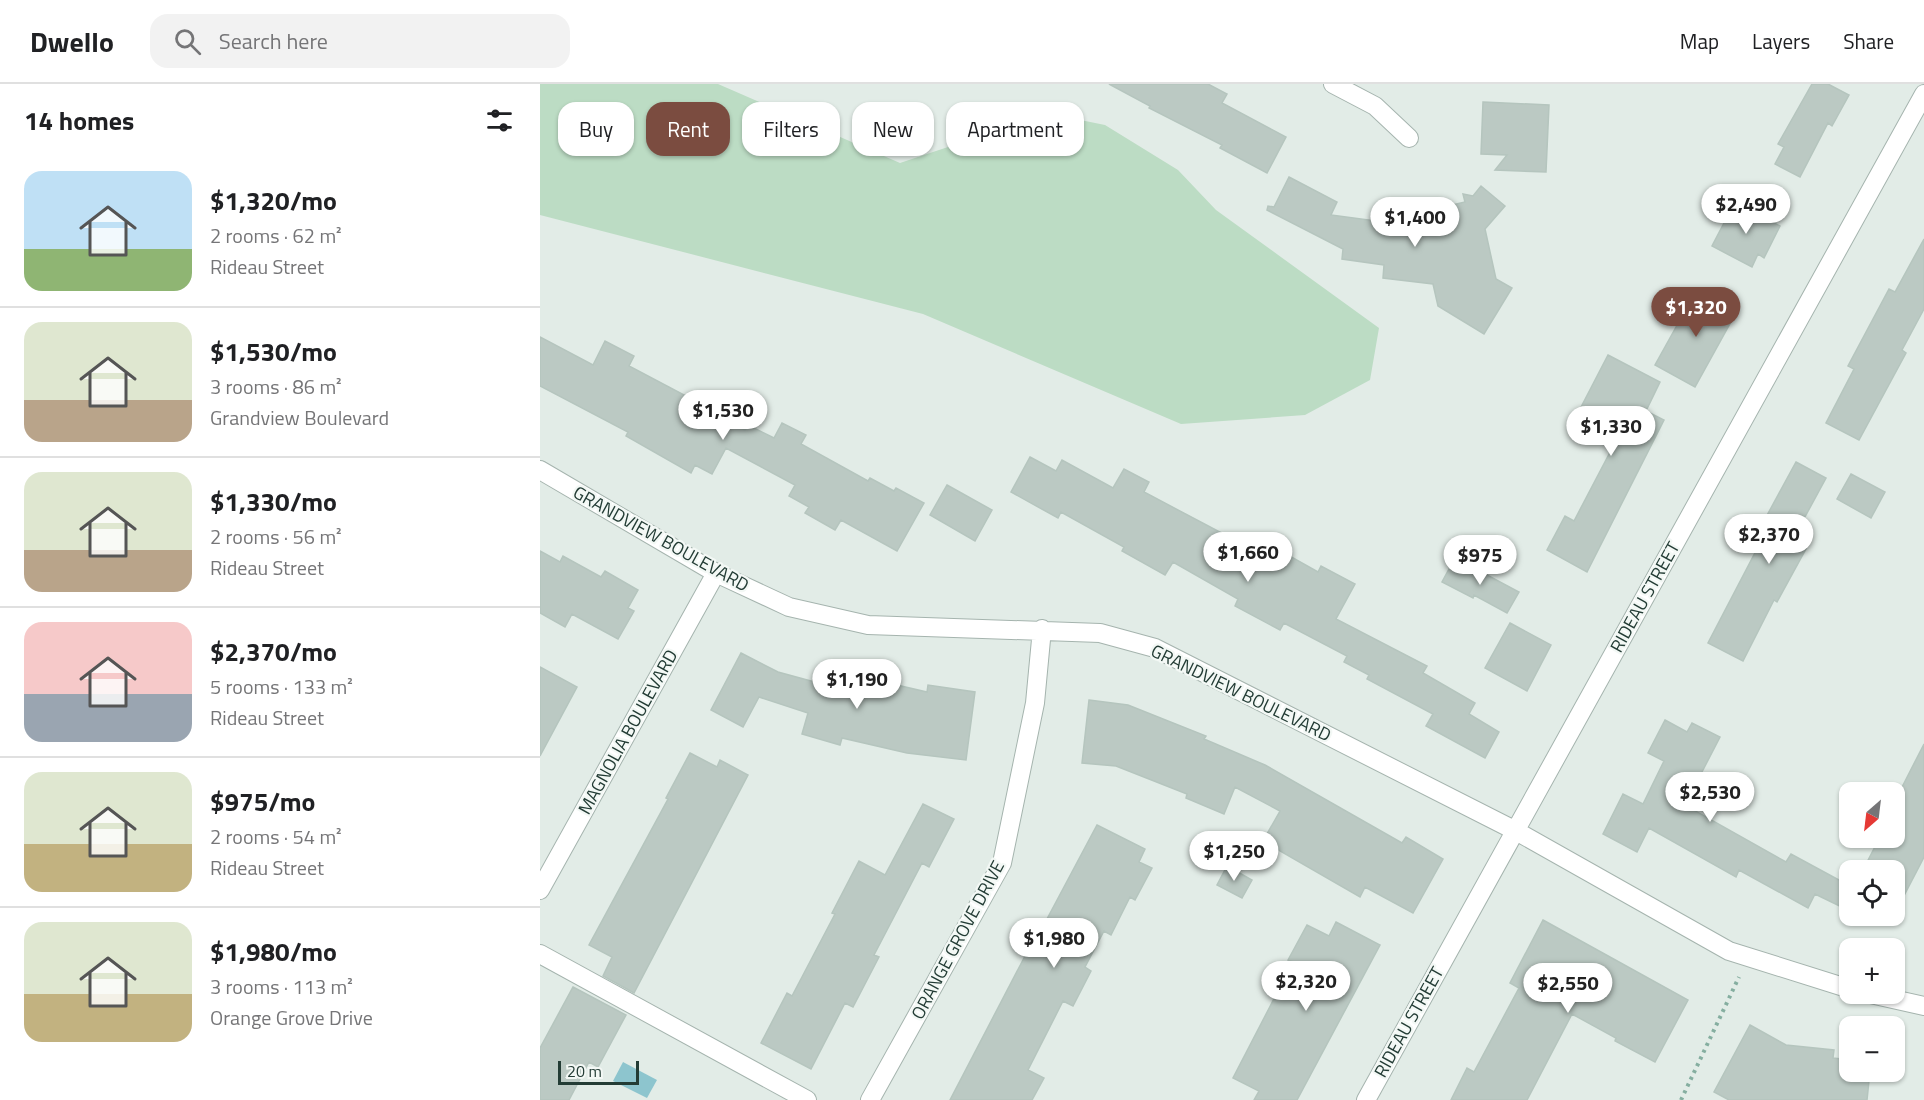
<!DOCTYPE html>
<html lang="en">
<head>
<meta charset="utf-8">
<style>
	body { margin:0; font-family:"Titillium Web",sans-serif; background:#f2f2f2; color:#202124; height:100vh; display:flex; flex-direction:column; font-size:22px; white-space:nowrap }
	* { box-sizing:border-box; margin:0 }
	p { font-size:20px; color:#757577 }
	.icon { flex:none; width:33px; height:33px; fill:none; stroke:currentColor; stroke-width:2; stroke-linecap:round; stroke-linejoin:round }
	.map { position:relative; flex:1; overflow:hidden }
	.side { display:flex; flex-direction:column; background:#fff; width:540px }
	.side>* { flex:none }
	.banner { position:absolute; left:18px; top:18px; width:570px; height:54px; display:flex; gap:12px }
	.needle { width:39px; rotate:208deg }
	.buttons { position:absolute; left:1299px; top:698px; display:grid; gap:12px }
	.buttons a { display:grid; place-items:center; width:66px; height:66px; border-radius:12px; background:#fff; box-shadow:0 2px 4px #0004; font-size:30px }
	.scale { position:absolute; left:18px; bottom:15px; width:81px; box-sizing:border-box; padding-left:6px; border:3px solid #233c35; border-top:0; font-size:16px; line-height:21px; white-space:nowrap; color:#233c35; -webkit-text-stroke:4px #f3f8f5; paint-order:stroke }
	.price { position:absolute; translate:-50% -51px; padding:0 14px; border-radius:21px; background:#fff; color:#222; font-size:20px; line-height:39px; filter:drop-shadow(0 2px 3px #0008) }
	.price::after { content:''; position:absolute; left:50%; top:36px; width:18px; height:14px; margin-left:-9px; background:inherit; clip-path:polygon(0 0,100% 0,50% 100%) }
	.price.active { background:#7b4c40; color:#fff }
	ul { padding:0; list-style:none }
	li { display:flex; align-items:center; gap:18px; height:150px; padding:0 24px }
	li+li { border-top:2px solid #e0e0e0 }
	li span { display:grid; place-items:center; flex:none; width:168px; height:120px; border-radius:18px; color:#555 }
	li>.icon { margin-inline-start:auto }
	span .icon { width:72px; height:72px; fill:#fffc; stroke-width:1 }
	li b { font-size:26px }
	h2 { display:flex; justify-content:space-between; align-items:center; height:72px; padding:0 24px; font-size:26px }
	.chip { padding:0 21px; border-radius:18px; background:#fff; box-shadow:0 2px 4px #0004; font-size:21px; line-height:54px }
	.chip.active { background:#7b4c40; color:#fff }
	header { display:flex; align-items:center; gap:36px; box-sizing:border-box; height:84px; padding:0 30px; background:#fff; border-bottom:2px solid #e0e0e0 }
	header strong { font-size:28px }
	nav { display:flex; gap:33px; margin-inline-start:auto; font-size:21px }
	.search { width:420px; height:54px; background:#f2f2f2; display:flex; align-items:center; gap:15px; box-sizing:border-box; padding:0 21px; border-radius:18px; color:#757577; font-size:22px }
	main { display:flex; flex:1; min-height:0 }
	.map>svg:first-child { display:block }
	.green { fill:#bcdcc4 }
	.water { fill:#8dc5ce }
	.building { fill:#bbc9c3; stroke:#b5c5be; stroke-width:1.5 }
	.lines { fill:none; stroke-linecap:round; stroke-linejoin:round }
	.minor-casing { stroke:#a5b4ae; stroke-width:20 }
	.path { stroke:#85aea0; stroke-width:4; stroke-dasharray:3 4.5; stroke-linecap:butt }
	.minor { stroke:#fff; stroke-width:18 }
	.labels { text-anchor:middle; stroke-width:4.5; stroke-linejoin:round; paint-order:stroke }
	.street-label { font-size:18px; fill:#233c35; stroke:#f3f8f5 }
</style>
</head>
<body>
<header>
<strong>Dwello</strong>
<div class="search"><svg class="icon" aria-label="search" viewBox="0 0 24 24"><circle cx="10" cy="10" r="6"/><path d="M15 15l6 6"/></svg>Search here</div>
<nav><a>Map</a><a>Layers</a><a>Share</a></nav>
</header>
<main>
<section class="side">
<h2>14 homes<svg class="icon" aria-label="filters" viewBox="0 0 24 24"><path d="M4 7h16M4 17h16"/><circle cx="9" cy="7" r="2"/><circle cx="15" cy="17" r="2"/></svg></h2>
<ul>
<li><span style="background:linear-gradient(#bfe0f5 65%,#8fb573 0)"><svg class="icon" aria-label="home" viewBox="0 0 24 24"><path d="M3 11l9-7 9 7M6 9v11h12V9"/></svg></span><div><b>$1,320/mo</b><p>2 rooms · 62 m²</p><p>Rideau Street</p></div></li>
<li><span style="background:linear-gradient(#dfe7d0 65%,#b9a48a 0)"><svg class="icon" aria-label="home" viewBox="0 0 24 24"><path d="M3 11l9-7 9 7M6 9v11h12V9"/></svg></span><div><b>$1,530/mo</b><p>3 rooms · 86 m²</p><p>Grandview Boulevard</p></div></li>
<li><span style="background:linear-gradient(#dfe7d0 65%,#b9a48a 0)"><svg class="icon" aria-label="home" viewBox="0 0 24 24"><path d="M3 11l9-7 9 7M6 9v11h12V9"/></svg></span><div><b>$1,330/mo</b><p>2 rooms · 56 m²</p><p>Rideau Street</p></div></li>
<li><span style="background:linear-gradient(#f6c9c9 60%,#9aa5b1 0)"><svg class="icon" aria-label="home" viewBox="0 0 24 24"><path d="M3 11l9-7 9 7M6 9v11h12V9"/></svg></span><div><b>$2,370/mo</b><p>5 rooms · 133 m²</p><p>Rideau Street</p></div></li>
<li><span style="background:linear-gradient(#dfe7d0 60%,#c2b280 0)"><svg class="icon" aria-label="home" viewBox="0 0 24 24"><path d="M3 11l9-7 9 7M6 9v11h12V9"/></svg></span><div><b>$975/mo</b><p>2 rooms · 54 m²</p><p>Rideau Street</p></div></li>
<li><span style="background:linear-gradient(#dfe7d0 60%,#c2b280 0)"><svg class="icon" aria-label="home" viewBox="0 0 24 24"><path d="M3 11l9-7 9 7M6 9v11h12V9"/></svg></span><div><b>$1,980/mo</b><p>3 rooms · 113 m²</p><p>Orange Grove Drive</p></div></li>
</ul>
</section>
<div class="map">
<svg width="1384" height="1016" viewBox="0 0 1384 1016">
	<rect width="100%" height="100%" fill="#e2ece7"/>
	<path class="green" d="M 0,0 L 178,0 L 360,79 L 444,51 L 496,27 L 565,41 L 638,86 L 676,126 L 839,244 L 830,296 L 765,331 L 641,340 L 383,230 L 0,131 Z"/>
	<path class="water" d="M 83,978 L 117,996 L 107,1014 L 73,997 Z"/>
	<path class="building" d="M 569,0 L 668,0 L 687,10 L 682,19 L 746,53 L 727,89 L 680,64 L 682,61 L 609,24 L 610,22 Z
		M 1272,0 L 1288,0 L 1309,11 L 1292,42 L 1288,39 L 1260,93 L 1235,80 L 1244,63 L 1238,60 Z
		M 943,18 L 1009,21 L 1006,88 L 955,86 L 967,71 L 941,70 Z
		M 749,93 L 797,118 L 791,131 L 881,143 L 878,129 L 925,118 L 923,110 L 933,112 L 941,102 L 965,122 L 945,145 L 956,195 L 972,204 L 944,250 L 898,222 L 893,200 L 843,194 L 844,181 L 802,175 L 803,165 L 727,126 L 728,122 L 734,123 Z
		M 1195,118 L 1240,142 L 1224,174 L 1218,170 L 1212,183 L 1172,162 Z
		M 1384,155 L 1384,225 L 1362,266 L 1366,269 L 1319,356 L 1286,339 L 1314,285 L 1308,282 L 1349,205 L 1355,208 Z
		M 1167,206 L 1191,220 L 1185,232 L 1192,236 L 1155,303 L 1115,281 L 1155,209 L 1163,213 Z
		M 0,253 L 53,281 L 65,257 L 94,272 L 89,282 L 146,312 L 144,315 L 205,346 L 208,341 L 234,354 L 242,339 L 266,351 L 261,360 L 328,397 L 330,394 L 354,407 L 356,404 L 384,419 L 357,467 L 301,436 L 295,446 L 265,429 L 269,423 L 249,412 L 255,401 L 186,364 L 172,390 L 155,381 L 151,389 L 86,352 L 88,348 L 0,302 Z
		M 1068,271 L 1120,298 L 1106,327 L 1124,336 L 1047,488 L 1007,466 L 1025,432 L 1034,437 L 1079,351 L 1038,329 Z
		M 490,373 L 516,387 L 522,376 L 573,404 L 584,385 L 609,398 L 604,408 L 691,454 L 694,449 L 735,472 L 739,466 L 778,488 L 781,482 L 815,500 L 796,535 L 887,582 L 883,589 L 935,619 L 929,630 L 959,648 L 945,674 L 886,642 L 893,630 L 827,595 L 829,591 L 804,578 L 807,572 L 744,539 L 740,546 L 695,522 L 698,515 L 633,478 L 625,491 L 582,467 L 584,463 L 521,428 L 518,434 L 471,408 Z
		M 1256,378 L 1286,394 L 1253,455 L 1267,463 L 1237,518 L 1234,516 L 1203,577 L 1168,559 L 1231,438 L 1225,435 Z
		M 1311,390 L 1345,408 L 1331,434 L 1297,415 Z
		M 407,401 L 452,426 L 435,457 L 390,431 Z
		M 0,467 L 20,478 L 23,472 L 61,493 L 65,487 L 98,506 L 88,524 L 94,527 L 78,555 L 32,530 L 25,543 L 0,529 Z
		M 915,474 L 979,508 L 967,529 L 934,511 L 933,514 L 902,498 Z
		M 970,539 L 1011,561 L 987,607 L 945,584 Z
		M 201,569 L 238,588 L 282,600 L 284,593 L 346,610 L 348,599 L 387,608 L 388,601 L 435,608 L 426,676 L 367,669 L 302,654 L 300,661 L 262,650 L 268,629 L 219,613 L 203,643 L 171,626 Z
		M 0,583 L 37,603 L 0,672 Z
		M 549,616 L 588,621 L 666,652 L 664,655 L 725,681 L 862,759 L 866,753 L 903,775 L 873,829 L 825,803 L 820,813 L 723,757 L 740,727 L 695,703 L 684,730 L 646,714 L 647,710 L 576,682 L 542,679 Z
		M 1125,636 L 1147,648 L 1152,639 L 1180,653 L 1148,715 L 1151,716 L 1148,723 L 1246,778 L 1251,770 L 1310,802 L 1310,827 L 1275,810 L 1268,824 L 1199,786 L 1196,793 L 1109,744 L 1097,768 L 1063,750 L 1083,710 L 1103,720 L 1124,677 L 1108,669 Z
		M 1384,660 L 1384,773 L 1354,831 L 1354,786 L 1323,786 L 1340,753 L 1354,753 L 1354,724 L 1359,709 Z
		M 150,669 L 177,683 L 180,676 L 208,691 L 94,909 L 63,892 L 72,873 L 49,861 L 128,715 L 126,714 Z
		M 383,720 L 414,735 L 389,783 L 382,779 L 334,871 L 339,873 L 313,923 L 305,919 L 271,985 L 221,959 L 247,909 L 252,912 L 295,830 L 292,829 L 319,777 L 345,791 Z
		M 557,741 L 605,765 L 599,778 L 612,784 L 595,816 L 590,813 L 571,851 L 564,847 L 545,883 L 551,887 L 533,922 L 523,917 L 488,986 L 504,994 L 492,1016 L 410,1016 L 498,847 L 500,848 Z
		M 687,782 L 712,796 L 702,814 L 677,801 Z
		M 1003,836 L 1148,916 L 1115,978 L 1075,957 L 1076,954 L 1032,930 L 987,1016 L 911,1016 L 927,984 L 934,988 L 979,904 L 970,899 Z
		M 796,838 L 840,861 L 757,1016 L 714,1016 L 719,1007 L 693,994 L 753,878 L 748,876 L 767,841 L 789,852 Z
		M 33,903 L 86,931 L 58,983 L 49,978 L 29,1016 L 0,1016 L 0,964 Z
		M 1210,941 L 1246,961 L 1294,966 L 1293,974 L 1310,976 L 1310,987 L 1330,987 L 1327,1016 L 1189,1016 L 1174,1008 Z"/>
	<g class="lines">
		<g class="minor-casing">
			<path id="minor" d="M 793,0 L 835,22 L 869,54
				M 0,386 L 176,489 L 249,523 L 328,541 L 560,549 L 615,564 L 976,747 L 1189,867 L 1310,905
				M 0,806 L 176,489
				M 0,870 L 267,1016
				M 1326,909 L 1384,922
				M 330,1016 L 462,779 L 495,619 L 502,545
				M 826,1016 L 1384,10"/>
		</g>
		<path class="path" d="M 1141,1016 L 1199,893"/>
		<use href="#minor" class="minor"/>
	</g>
	<g class="labels">
		<g class="street-label">
			<text transform="translate(121 455) rotate(29)" y="6">GRANDVIEW BOULEVARD</text>
			<text transform="translate(1105 513) rotate(-61)" y="6">RIDEAU STREET</text>
			<text transform="translate(701 609) rotate(26)" y="6">GRANDVIEW BOULEVARD</text>
			<text transform="translate(88 648) rotate(-61)" y="6">MAGNOLIA BOULEVARD</text>
			<text transform="translate(418 856) rotate(-62)" y="6">ORANGE GROVE DRIVE</text>
			<text transform="translate(869 938) rotate(-61)" y="6">RIDEAU STREET</text>
		</g>
	</g>
</svg>
<div class="buttons">
<a><svg class="needle" viewBox="-14 -14 28 28"><path d="M0-13l5 13h-10z" fill="#e53935"/><path d="M0 13l5-13h-10z" fill="#757577"/></svg></a>
<a><svg class="icon" aria-label="locate" viewBox="0 0 24 24"><circle cx="12" cy="12" r="6"/><path d="M12 2v4M12 18v4M2 12h4M18 12h4"/></svg></a>
<a>+</a>
<a>−</a>
</div>
<div class="scale">20 m</div>
<b class="price" style="left:1206px;top:151px">$2,490</b>
<b class="price" style="left:875px;top:164px">$1,400</b>
<b class="price active" style="left:1156px;top:254px">$1,320</b>
<b class="price" style="left:183px;top:357px">$1,530</b>
<b class="price" style="left:1071px;top:373px">$1,330</b>
<b class="price" style="left:1229px;top:481px">$2,370</b>
<b class="price" style="left:708px;top:499px">$1,660</b>
<b class="price" style="left:940px;top:502px">$975</b>
<b class="price" style="left:317px;top:626px">$1,190</b>
<b class="price" style="left:1170px;top:739px">$2,530</b>
<b class="price" style="left:694px;top:798px">$1,250</b>
<b class="price" style="left:514px;top:885px">$1,980</b>
<b class="price" style="left:766px;top:928px">$2,320</b>
<b class="price" style="left:1028px;top:930px">$2,550</b>
<div class="banner">
<a class="chip">Buy</a>
<a class="chip active">Rent</a>
<a class="chip">Filters</a>
<a class="chip">New</a>
<a class="chip">Apartment</a>
</div>
</div>
</main>
</body>
</html>
